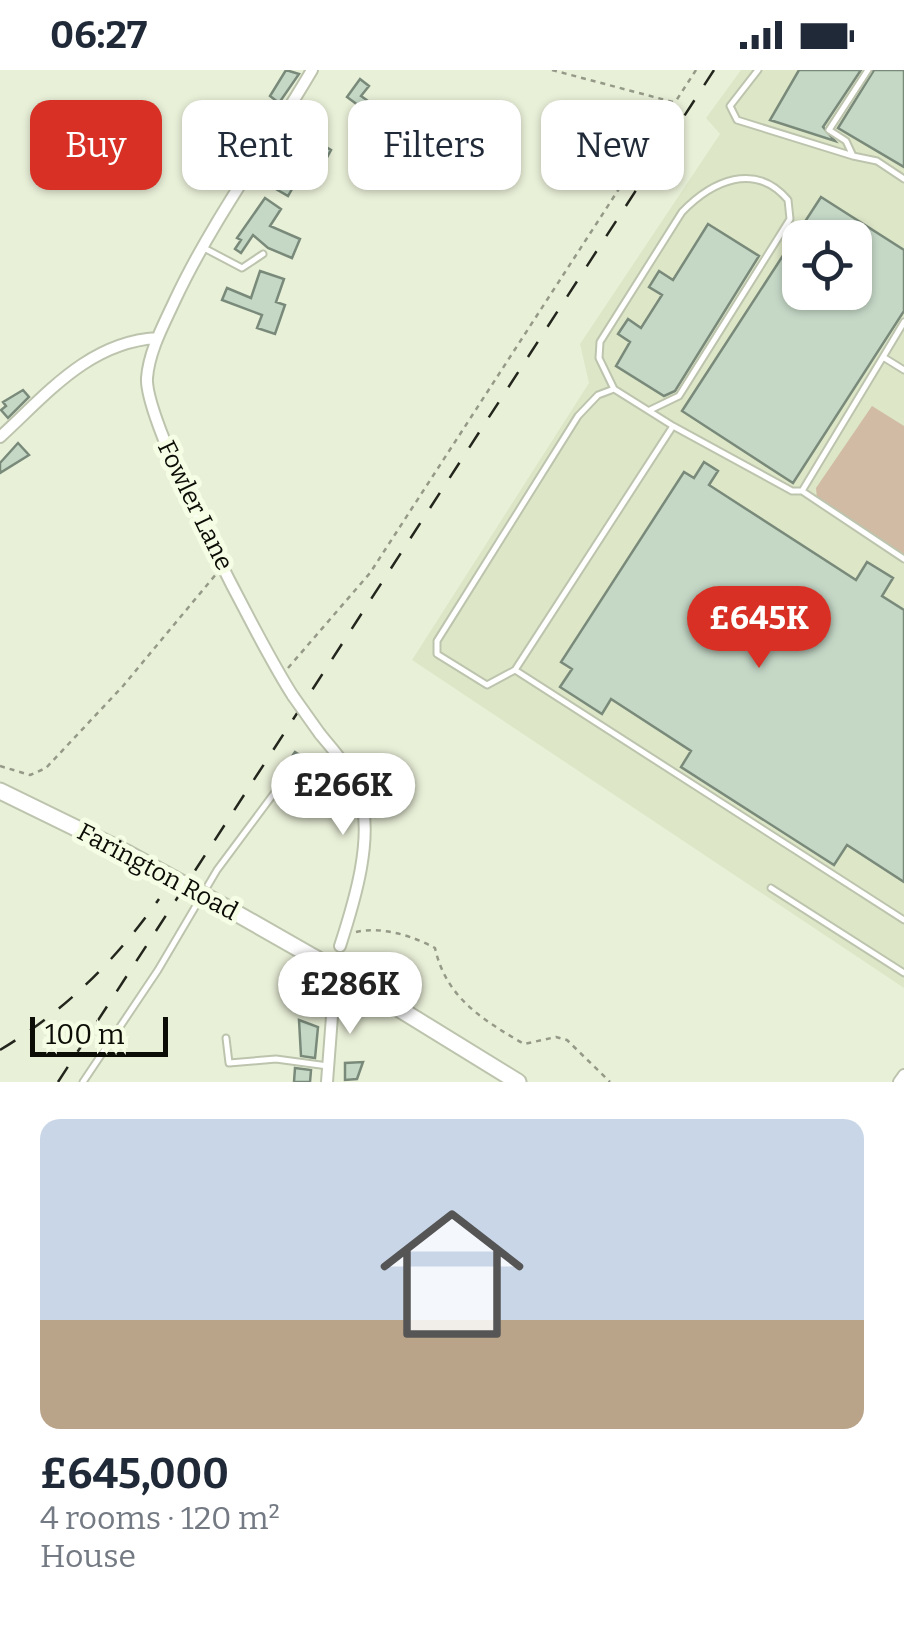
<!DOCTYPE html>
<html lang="en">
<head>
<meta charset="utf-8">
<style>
	body { margin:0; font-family:Bitter,serif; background:#f6f6f7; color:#1f2937; height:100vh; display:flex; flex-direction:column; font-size:38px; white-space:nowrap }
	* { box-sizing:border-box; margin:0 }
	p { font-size:32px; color:#747a83 }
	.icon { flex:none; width:55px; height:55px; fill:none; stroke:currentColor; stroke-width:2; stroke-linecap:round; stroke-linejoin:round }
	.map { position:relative; height:1012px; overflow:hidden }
	.details { display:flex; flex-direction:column; background:#fff; flex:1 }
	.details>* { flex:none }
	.top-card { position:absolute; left:30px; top:30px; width:845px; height:90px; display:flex; gap:20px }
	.buttons { position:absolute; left:782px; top:150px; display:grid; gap:20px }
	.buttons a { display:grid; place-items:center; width:90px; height:90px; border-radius:20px; background:#fff; box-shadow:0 2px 8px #0004; font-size:50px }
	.scale { position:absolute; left:30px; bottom:25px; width:138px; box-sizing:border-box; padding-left:10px; border:5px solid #0b0d06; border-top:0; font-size:28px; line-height:35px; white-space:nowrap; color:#0b0d06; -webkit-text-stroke:8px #f6fde5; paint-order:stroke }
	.price { position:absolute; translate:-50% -85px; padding:0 22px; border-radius:35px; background:#fff; color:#222; font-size:32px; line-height:65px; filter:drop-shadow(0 2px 5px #0008) }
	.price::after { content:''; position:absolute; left:50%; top:60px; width:30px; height:22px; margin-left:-15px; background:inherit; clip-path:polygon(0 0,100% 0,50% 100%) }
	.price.on { background:#d93025; color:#fff }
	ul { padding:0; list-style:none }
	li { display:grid; align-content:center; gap:20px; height:530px; padding:0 40px }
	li+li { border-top:2px solid #e0e1e3 }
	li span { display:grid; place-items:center; height:310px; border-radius:20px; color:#555 }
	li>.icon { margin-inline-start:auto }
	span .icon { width:180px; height:180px; fill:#fffc; stroke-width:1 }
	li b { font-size:42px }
	.tag { padding:0 35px; border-radius:20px; background:#fff; box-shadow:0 2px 8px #0004; font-size:35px; line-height:90px }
	.tag.on { background:#d93025; color:#fff }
	.status { display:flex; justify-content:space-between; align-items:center; height:70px; padding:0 50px; background:#fff; direction:ltr }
	.status svg { height:28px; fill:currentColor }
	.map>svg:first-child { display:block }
	.built { fill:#dde6c7; fill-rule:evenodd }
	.green { fill:#d1bba4 }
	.building { fill:#c5d8c6; stroke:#798a7a; stroke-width:2.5; fill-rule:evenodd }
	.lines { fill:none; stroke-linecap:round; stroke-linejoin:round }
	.service-casing { stroke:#bdc4ad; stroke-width:9 }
	.minor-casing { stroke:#bdc4ad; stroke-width:14 }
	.trunk-casing { stroke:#bdc4ad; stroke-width:19 }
	.path { stroke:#959a88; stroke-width:2.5; stroke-dasharray:5 5; stroke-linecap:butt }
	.service { stroke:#fff; stroke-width:5 }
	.minor { stroke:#fff; stroke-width:10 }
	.trunk { stroke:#fff; stroke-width:15 }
	.rail { stroke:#23261d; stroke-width:2.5; stroke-dasharray:18 18; stroke-linecap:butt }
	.minor-bridge-casing { stroke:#bdc4ad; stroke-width:14; stroke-linecap:butt }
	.trunk-bridge-casing { stroke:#bdc4ad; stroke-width:19; stroke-linecap:butt }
	.minor-bridge { stroke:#fff; stroke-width:10 }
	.trunk-bridge { stroke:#fff; stroke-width:15 }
	.labels { text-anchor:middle; stroke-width:10; stroke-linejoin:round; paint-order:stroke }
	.street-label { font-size:25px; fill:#0b0d06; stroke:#f6fde5 }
</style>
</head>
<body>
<div class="status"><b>06:27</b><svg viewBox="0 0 49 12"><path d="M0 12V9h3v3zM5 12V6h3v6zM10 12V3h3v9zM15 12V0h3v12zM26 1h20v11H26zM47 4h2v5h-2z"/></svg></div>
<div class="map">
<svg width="904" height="1012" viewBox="0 0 904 1012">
	<rect width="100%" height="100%" fill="#e9f0d8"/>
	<path class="built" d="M 741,0 L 904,0 L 904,918 L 412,590 L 589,313 L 580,274 L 720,64 L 706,48 ZM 800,168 L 855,168 L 855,222 L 800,222 Z"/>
	<path class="green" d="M 872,336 L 904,356 L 904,486 L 817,429 L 816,418 Z"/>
	<path class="building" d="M 286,0 L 299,4 L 279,33 L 270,26 Z
		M 799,0 L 861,0 L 823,57 L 835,71 L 770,50 Z
		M 874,0 L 904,0 L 904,97 L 838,58 Z
		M 360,9 L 369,16 L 361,26 L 368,31 L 362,38 L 347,27 Z
		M 321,74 L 331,80 L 315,110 L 298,100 Z
		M 229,84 L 239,90 L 222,115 L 212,109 Z
		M 269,104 L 281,112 L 285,105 L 296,112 L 288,126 L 264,112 Z
		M 821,127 L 904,180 L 904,241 L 793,413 L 682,341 ZM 800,168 L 855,168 L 855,222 L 800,222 Z
		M 265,128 L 281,139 L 270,156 L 300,169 L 292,188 L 268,178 L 253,165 L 241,183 L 235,179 L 241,170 L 237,168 Z
		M 708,154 L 759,186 L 675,321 L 664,326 L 616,296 L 630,272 L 618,264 L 628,249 L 641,258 L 662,225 L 649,217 L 659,201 L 673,210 Z
		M 260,201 L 284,209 L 276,232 L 285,235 L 275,264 L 257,258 L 262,245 L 222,230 L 227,218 L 251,228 Z
		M 23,320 L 29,327 L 8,348 L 1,340 L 6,336 L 3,332 Z
		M 18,373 L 29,385 L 0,403 L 0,393 Z
		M 704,392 L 718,401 L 709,415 L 856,510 L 867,492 L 893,508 L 882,526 L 904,540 L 904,812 L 847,775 L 834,795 L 681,697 L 691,681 L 611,629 L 602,644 L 560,617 L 572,599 L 561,592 L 684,402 L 694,408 Z
		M 295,682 L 303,687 L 289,710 L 280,704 Z
		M 299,950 L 318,957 L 315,988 L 301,986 Z
		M 363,992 L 357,1009 L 345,1010 L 345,993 Z
		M 295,998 L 311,1000 L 310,1012 L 294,1012 Z"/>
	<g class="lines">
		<g class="service-casing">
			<path id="service" d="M 758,0 L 730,36 L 737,50 L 853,86
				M 868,0 L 829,60 L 846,71 L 853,86 L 877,91 L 904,109
				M 204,178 L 242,198 L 263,184
				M 883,287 L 904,252
				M 904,300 L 883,287 L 802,421 L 904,489
				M 614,319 L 599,288 L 600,272 L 682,142 C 712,111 755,91 788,130 L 790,149 L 679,326 L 650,340
				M 802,421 L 792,421 L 673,356 L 515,600 L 904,850
				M 515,600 L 487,615 L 437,584 L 437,571 L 578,346 L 598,325 L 614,319 L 673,356
				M 771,818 L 904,903
				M 226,968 L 229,993 L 276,989 L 328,996
				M 83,1012 L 158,900 L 217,800 L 278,718"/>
		</g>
		<g class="minor-casing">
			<path id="minor" d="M 0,367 C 47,324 89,272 157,268
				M 293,626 C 263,580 144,353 147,308 C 149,281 164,254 175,230 C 213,149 267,77 312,0
				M 320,664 C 335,682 351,699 359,722 C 375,766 354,833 340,876
				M 327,1012 L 334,920
				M 899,1012 L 904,1005"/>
		</g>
		<g class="trunk-casing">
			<path id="trunk" d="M 0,721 L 127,783
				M 236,843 L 315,888
				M 349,908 L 518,1012"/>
		</g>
		<path class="path" d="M 552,0 L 673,32
			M 288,598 L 370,503 L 696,0
			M 0,696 L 30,705 L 46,698 L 123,616 L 217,503
			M 356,862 C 382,856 413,866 435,878 C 446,928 483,950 524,974 L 556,967 L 567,970 L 610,1012"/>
		<use href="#service" class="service"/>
		<use href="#minor" class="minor"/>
		<use href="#trunk" class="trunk"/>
		<path class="rail" d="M 0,980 C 66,940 115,891 159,829
			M 58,1012 L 714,0"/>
		<g class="minor-bridge-casing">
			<path id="minor-bridge" d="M 293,626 L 320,664"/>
		</g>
		<g class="trunk-bridge-casing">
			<path id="trunk-bridge" d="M 127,783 L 236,843
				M 315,888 L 349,908"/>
		</g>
		<use href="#minor-bridge" class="minor-bridge"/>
		<use href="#trunk-bridge" class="trunk-bridge"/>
	</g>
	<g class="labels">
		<g class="street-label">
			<text transform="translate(196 435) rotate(64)" y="9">Fowler Lane</text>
			<text transform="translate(158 801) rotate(28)" y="9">Farington Road</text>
		</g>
	</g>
</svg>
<div class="buttons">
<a><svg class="icon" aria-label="locate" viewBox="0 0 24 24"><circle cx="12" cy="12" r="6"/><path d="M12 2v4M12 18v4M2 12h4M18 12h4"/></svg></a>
</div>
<div class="scale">100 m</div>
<b class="price on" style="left:759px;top:601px">£645K</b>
<b class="price" style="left:343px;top:768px">£266K</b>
<b class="price" style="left:350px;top:967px">£286K</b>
<div class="top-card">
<a class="tag on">Buy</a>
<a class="tag">Rent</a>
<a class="tag">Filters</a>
<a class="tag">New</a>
</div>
</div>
<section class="details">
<ul>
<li><span style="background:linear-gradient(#c9d6e8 65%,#b9a48a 0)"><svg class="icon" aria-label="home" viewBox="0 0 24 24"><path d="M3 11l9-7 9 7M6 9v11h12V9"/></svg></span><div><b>£645,000</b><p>4 rooms · 120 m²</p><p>House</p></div></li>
</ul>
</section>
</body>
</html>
